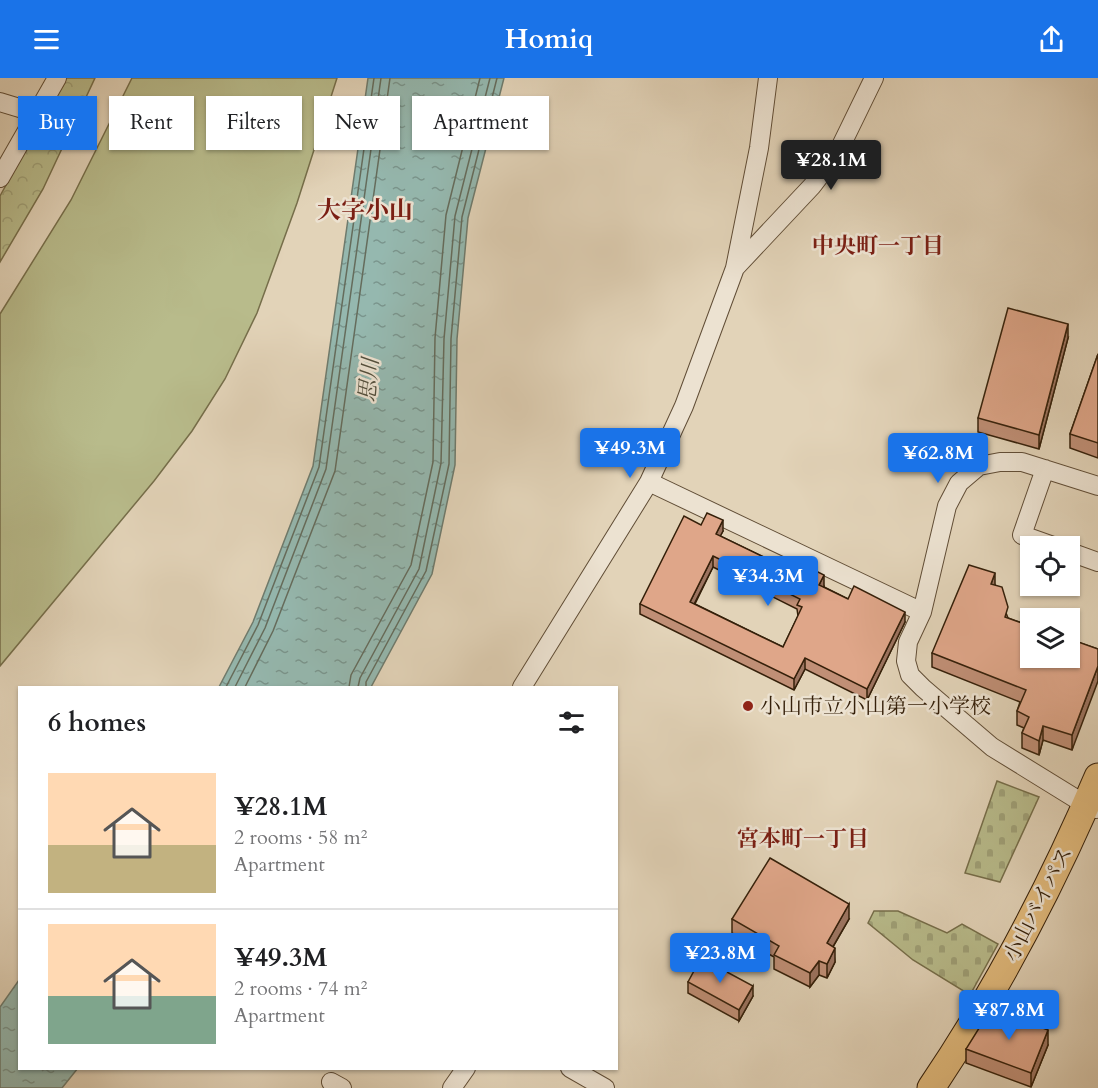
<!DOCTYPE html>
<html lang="en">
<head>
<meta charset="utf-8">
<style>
	body { margin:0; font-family:Cardo,"Noto Serif JP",serif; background:#f6f6f6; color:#202124; height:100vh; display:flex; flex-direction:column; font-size:22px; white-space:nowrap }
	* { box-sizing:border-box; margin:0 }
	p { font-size:20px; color:#757577 }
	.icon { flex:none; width:33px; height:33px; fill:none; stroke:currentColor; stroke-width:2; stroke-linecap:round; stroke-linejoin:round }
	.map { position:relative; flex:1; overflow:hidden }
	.side { position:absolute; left:18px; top:608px; width:600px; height:384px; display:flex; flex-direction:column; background:#fff; border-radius:0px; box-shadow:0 2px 4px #0004 }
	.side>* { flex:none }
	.top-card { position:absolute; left:18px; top:18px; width:600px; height:54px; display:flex; gap:12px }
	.buttons { position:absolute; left:1020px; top:458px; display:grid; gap:12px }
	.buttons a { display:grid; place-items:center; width:60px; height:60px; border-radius:0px; background:#fff; box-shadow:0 2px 4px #0004; font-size:30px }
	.price { position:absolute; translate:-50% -51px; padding:0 14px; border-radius:6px; background:#1a73e8; color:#fff; font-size:20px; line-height:39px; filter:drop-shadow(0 2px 3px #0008) }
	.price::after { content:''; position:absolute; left:50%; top:36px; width:18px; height:14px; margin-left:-9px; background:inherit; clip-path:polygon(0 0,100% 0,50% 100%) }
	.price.selected { background:#222; color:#fff }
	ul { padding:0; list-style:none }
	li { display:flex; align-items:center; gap:18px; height:150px; padding:0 30px }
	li+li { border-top:2px solid #e0e0e0 }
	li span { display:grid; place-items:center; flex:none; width:168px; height:120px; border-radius:0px; color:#555 }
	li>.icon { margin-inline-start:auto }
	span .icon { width:72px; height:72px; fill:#fffc; stroke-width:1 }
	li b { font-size:26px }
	h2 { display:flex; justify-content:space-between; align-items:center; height:72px; padding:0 30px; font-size:26px }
	.pill { padding:0 21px; border-radius:0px; background:#fff; box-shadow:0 2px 4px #0004; font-size:21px; line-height:54px }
	.pill.selected { background:#1a73e8; color:#fff }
	header { display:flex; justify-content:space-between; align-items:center; height:78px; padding:0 30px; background:#1a73e8; color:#fff; font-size:27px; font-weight:800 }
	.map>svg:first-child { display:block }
	.grass { fill:#b8bb8b; stroke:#766e4a; stroke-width:1.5 }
	.cemetery { fill:url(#cemetery-stones); stroke:#766e4a; stroke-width:1.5 }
	.park { fill:url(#park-crowns); stroke:#766e4a; stroke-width:1.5 }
	.water { fill:url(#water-ripples); stroke:#6f7b6d; stroke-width:1.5 }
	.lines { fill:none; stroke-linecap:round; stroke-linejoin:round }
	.shore { stroke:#656c5c; stroke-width:1.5 }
	.minor-casing { stroke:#604d36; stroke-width:20 }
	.highway-casing { stroke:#35200a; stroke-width:29 }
	.minor { stroke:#ece2d1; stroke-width:18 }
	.highway { stroke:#e1ba7c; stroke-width:27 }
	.wall { fill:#c08f76; stroke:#35200a; stroke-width:1.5; fill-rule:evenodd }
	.shaded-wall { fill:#9c7460; stroke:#35200a; stroke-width:1.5 }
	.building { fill:#dfa689; stroke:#35200a; stroke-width:1.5; fill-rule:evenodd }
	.poi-dot { fill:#8f2418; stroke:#ece2d1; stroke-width:2 }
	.labels { text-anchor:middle; stroke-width:5; stroke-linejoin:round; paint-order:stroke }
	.poi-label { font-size:21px; fill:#35200a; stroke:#ece2d1; text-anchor:start }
	.street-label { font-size:21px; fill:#35200a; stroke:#ece2d1 }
	.neighbourhood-label { font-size:22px; font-weight:bold; fill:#7a1f14; stroke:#ece2d1 }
	.water-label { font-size:22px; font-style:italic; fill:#524e3c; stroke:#ece2d1 }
	.quarter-label { font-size:24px; font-weight:bold; fill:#7a1f14; stroke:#ece2d1 }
</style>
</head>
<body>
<header><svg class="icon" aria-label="menu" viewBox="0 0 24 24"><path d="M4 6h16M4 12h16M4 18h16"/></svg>Homiq<svg class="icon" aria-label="share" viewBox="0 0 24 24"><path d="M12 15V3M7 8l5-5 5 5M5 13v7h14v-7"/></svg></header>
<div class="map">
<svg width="1098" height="1010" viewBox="0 0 1098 1010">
	<defs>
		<pattern id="cemetery-stones" width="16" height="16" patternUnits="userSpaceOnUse" patternTransform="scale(1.5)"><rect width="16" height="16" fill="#b8bb8b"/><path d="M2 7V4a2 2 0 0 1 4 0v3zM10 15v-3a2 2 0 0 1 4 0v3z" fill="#9fa077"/></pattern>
		<pattern id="park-crowns" width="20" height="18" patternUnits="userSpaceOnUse" patternTransform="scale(1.5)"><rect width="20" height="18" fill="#b8bb8b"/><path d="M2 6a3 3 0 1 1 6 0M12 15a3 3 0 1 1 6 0" fill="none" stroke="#9fa077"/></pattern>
		<pattern id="water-ripples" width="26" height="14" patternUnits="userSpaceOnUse" patternTransform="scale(1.5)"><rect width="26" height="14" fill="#95b8af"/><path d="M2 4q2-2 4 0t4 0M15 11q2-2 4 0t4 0" fill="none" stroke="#7a958d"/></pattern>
	</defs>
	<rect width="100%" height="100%" fill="#e2d3b8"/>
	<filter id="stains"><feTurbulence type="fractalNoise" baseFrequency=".00333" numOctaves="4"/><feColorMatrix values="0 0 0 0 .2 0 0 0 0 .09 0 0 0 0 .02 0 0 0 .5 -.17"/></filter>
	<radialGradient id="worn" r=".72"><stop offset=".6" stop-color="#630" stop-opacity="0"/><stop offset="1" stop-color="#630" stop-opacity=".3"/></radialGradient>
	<path class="grass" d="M 132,0 L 337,0 L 297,125 L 257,235 L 225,301 L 192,353 L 154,403 L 0,588 L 0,236 L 71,122 Z"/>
	<path class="cemetery" d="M 997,703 L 1039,719 L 1000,804 L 965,795 Z
		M 874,833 L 898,833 L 947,855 L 962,846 L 998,866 L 970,917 L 913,882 L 868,845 Z"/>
	<path class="park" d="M 65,0 L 95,0 L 43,111 L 0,184 L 0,118 Z"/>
	<path class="water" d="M 368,0 L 504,0 L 468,140 L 457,261 L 455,387 L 432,496 L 371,609 L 219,609 L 253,544 L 313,388 Z
		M 19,902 L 20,990 L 78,990 L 62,1010 L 0,1010 L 0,929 Z"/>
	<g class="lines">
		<path class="shore" d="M 226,609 L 258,547 L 319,389 L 374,0
			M 235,609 L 265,550 L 326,391 L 381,0
			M 245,609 L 273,553 L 335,393 L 390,0
			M 349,609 L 351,597 L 411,487 L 433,384 L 435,260 L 446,137 L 480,0
			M 358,609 L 360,600 L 419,491 L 441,385 L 444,261 L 455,138 L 490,0
			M 366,609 L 366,604 L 426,493 L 449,386 L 451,261 L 462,139 L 497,0"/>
		<g class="minor-casing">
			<path id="minor" d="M 0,24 L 36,35
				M 0,100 L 57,0
				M 735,190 L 812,108 L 838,74 L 874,0
				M 1045,391 L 1022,457 L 1053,468
				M 649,404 L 922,534
				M 1070,474 L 1098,484
				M 522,609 L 649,404 L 684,328 L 735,190 L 759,70 L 768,0
				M 1096,731 L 1086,727 L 992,669 L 923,610 L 910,597 L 906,583 L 908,564 L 922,534 L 947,428 L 959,405 L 979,388 L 1000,384 L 1022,384 L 1098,408
				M 570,990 L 605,1010
				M 331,1004 L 342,1010
				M 452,1010 L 466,990"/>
		</g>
		<g class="highway-casing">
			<path id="highway" d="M 931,1010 C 998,911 1051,809 1098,699"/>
		</g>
		<use href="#minor" class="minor"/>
		<use href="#highway" class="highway"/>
	</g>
	<path class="wall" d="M 1068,260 L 1039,371 L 978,354 L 978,340 Z
		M 1098,276 L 1098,380 L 1070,370 L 1070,356 Z
		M 701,447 L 723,453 L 720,458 L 824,508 L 824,509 L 848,521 L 905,544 L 867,622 L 805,591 L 794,612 L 640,536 L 640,526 ZM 713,489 L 797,531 L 798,538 L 783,569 L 695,526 Z
		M 995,507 L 1008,540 L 1098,571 L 1072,672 L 1043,662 L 1039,677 L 1022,670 L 1022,655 L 1024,650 L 1017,647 L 1017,633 L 1020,624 L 932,589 L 932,575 Z
		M 732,841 L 849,841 L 833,869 L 835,884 L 827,900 L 819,897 L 810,909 L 774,891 L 774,879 L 732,855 Z
		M 688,904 L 753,918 L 739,943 L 688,915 Z
		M 1048,967 L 1031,1009 L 966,985 L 966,971 Z"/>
	<path class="shaded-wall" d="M 1068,246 L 1068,260 L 1039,371 L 1039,357 Z
		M 723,442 L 723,453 L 716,466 L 716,456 Z
		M 713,478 L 713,489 L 690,534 L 690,524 Z
		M 995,495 L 995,510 L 991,506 Z
		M 824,497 L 824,508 L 819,518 L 819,507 Z
		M 905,534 L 905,544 L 867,622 L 867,611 Z
		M 805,580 L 805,591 L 794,612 L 794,601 Z
		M 1098,588 L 1098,603 L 1072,672 L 1072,657 Z
		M 1043,648 L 1043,662 L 1039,677 L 1039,663 Z
		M 849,826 L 849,841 L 827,879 L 827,865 Z
		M 835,870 L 835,884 L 827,900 L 827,886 Z
		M 819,883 L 819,897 L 810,909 L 810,895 Z
		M 753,908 L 753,918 L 739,943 L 739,932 Z
		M 1048,952 L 1048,967 L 1031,1009 L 1031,995 Z"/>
	<path class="building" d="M 1008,230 L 1068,246 L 1039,357 L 978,340 Z
		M 1098,276 L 1098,365 L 1070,356 Z
		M 707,435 L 723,442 L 716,456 L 807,500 L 812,491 L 824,497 L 819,507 L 848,521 L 854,508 L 905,534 L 867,611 L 805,580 L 794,601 L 640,526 L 684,438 L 701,447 ZM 713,478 L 800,521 L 797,527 L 802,529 L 783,569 L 690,524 Z
		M 969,487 L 995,495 L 991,506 L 1002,509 L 1008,529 L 1005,539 L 1030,548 L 1030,579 L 1070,579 L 1070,561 L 1098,571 L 1098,588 L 1072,657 L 1043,648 L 1039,663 L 1022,655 L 1029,639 L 1017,633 L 1026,612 L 932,575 Z
		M 770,780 L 849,826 L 827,865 L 835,870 L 827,886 L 819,883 L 810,895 L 774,877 L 779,868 L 732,841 Z
		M 701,880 L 753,908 L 739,932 L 688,904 Z
		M 991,931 L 1048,952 L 1031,995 L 966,971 Z"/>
	<circle class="poi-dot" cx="748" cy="628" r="6"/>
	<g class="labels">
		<g class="poi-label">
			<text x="760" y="635">小山市立小山第一小学校</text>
		</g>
		<g class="street-label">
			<text transform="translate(1038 826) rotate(-63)" y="7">小山バイパス</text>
		</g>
		<g class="neighbourhood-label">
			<text x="878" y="175">中央町一丁目</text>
			<text x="803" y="768">宮本町一丁目</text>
		</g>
		<g class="water-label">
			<text transform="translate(368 302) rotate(-85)" y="8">思川</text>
		</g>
		<g class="quarter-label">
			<text x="365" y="140">大字小山</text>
		</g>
	</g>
	<rect width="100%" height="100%" filter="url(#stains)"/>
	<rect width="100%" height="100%" fill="url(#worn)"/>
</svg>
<div class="buttons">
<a><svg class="icon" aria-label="locate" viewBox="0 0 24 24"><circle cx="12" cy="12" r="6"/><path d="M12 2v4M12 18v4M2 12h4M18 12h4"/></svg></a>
<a><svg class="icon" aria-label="layers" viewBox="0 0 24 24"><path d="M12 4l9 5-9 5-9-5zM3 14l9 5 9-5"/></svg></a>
</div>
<b class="price selected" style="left:831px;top:113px">¥28.1M</b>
<b class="price" style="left:630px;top:401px">¥49.3M</b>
<b class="price" style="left:938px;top:406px">¥62.8M</b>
<b class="price" style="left:768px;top:529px">¥34.3M</b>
<b class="price" style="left:720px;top:906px">¥23.8M</b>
<b class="price" style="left:1009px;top:963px">¥87.8M</b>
<div class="top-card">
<a class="pill selected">Buy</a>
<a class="pill">Rent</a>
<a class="pill">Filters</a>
<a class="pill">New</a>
<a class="pill">Apartment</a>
</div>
<section class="side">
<h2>6 homes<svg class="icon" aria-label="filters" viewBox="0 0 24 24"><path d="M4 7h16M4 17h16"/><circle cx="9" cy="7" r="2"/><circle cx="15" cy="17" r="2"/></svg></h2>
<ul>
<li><span style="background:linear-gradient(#ffd9b3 60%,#c2b280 0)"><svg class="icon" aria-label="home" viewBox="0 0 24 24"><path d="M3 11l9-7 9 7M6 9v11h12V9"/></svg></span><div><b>¥28.1M</b><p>2 rooms · 58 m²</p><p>Apartment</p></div></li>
<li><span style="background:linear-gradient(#ffd9b3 60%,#7fa58c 0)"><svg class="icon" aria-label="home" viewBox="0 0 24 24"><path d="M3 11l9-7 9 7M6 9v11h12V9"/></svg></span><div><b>¥49.3M</b><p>2 rooms · 74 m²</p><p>Apartment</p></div></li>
</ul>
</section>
</div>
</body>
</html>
